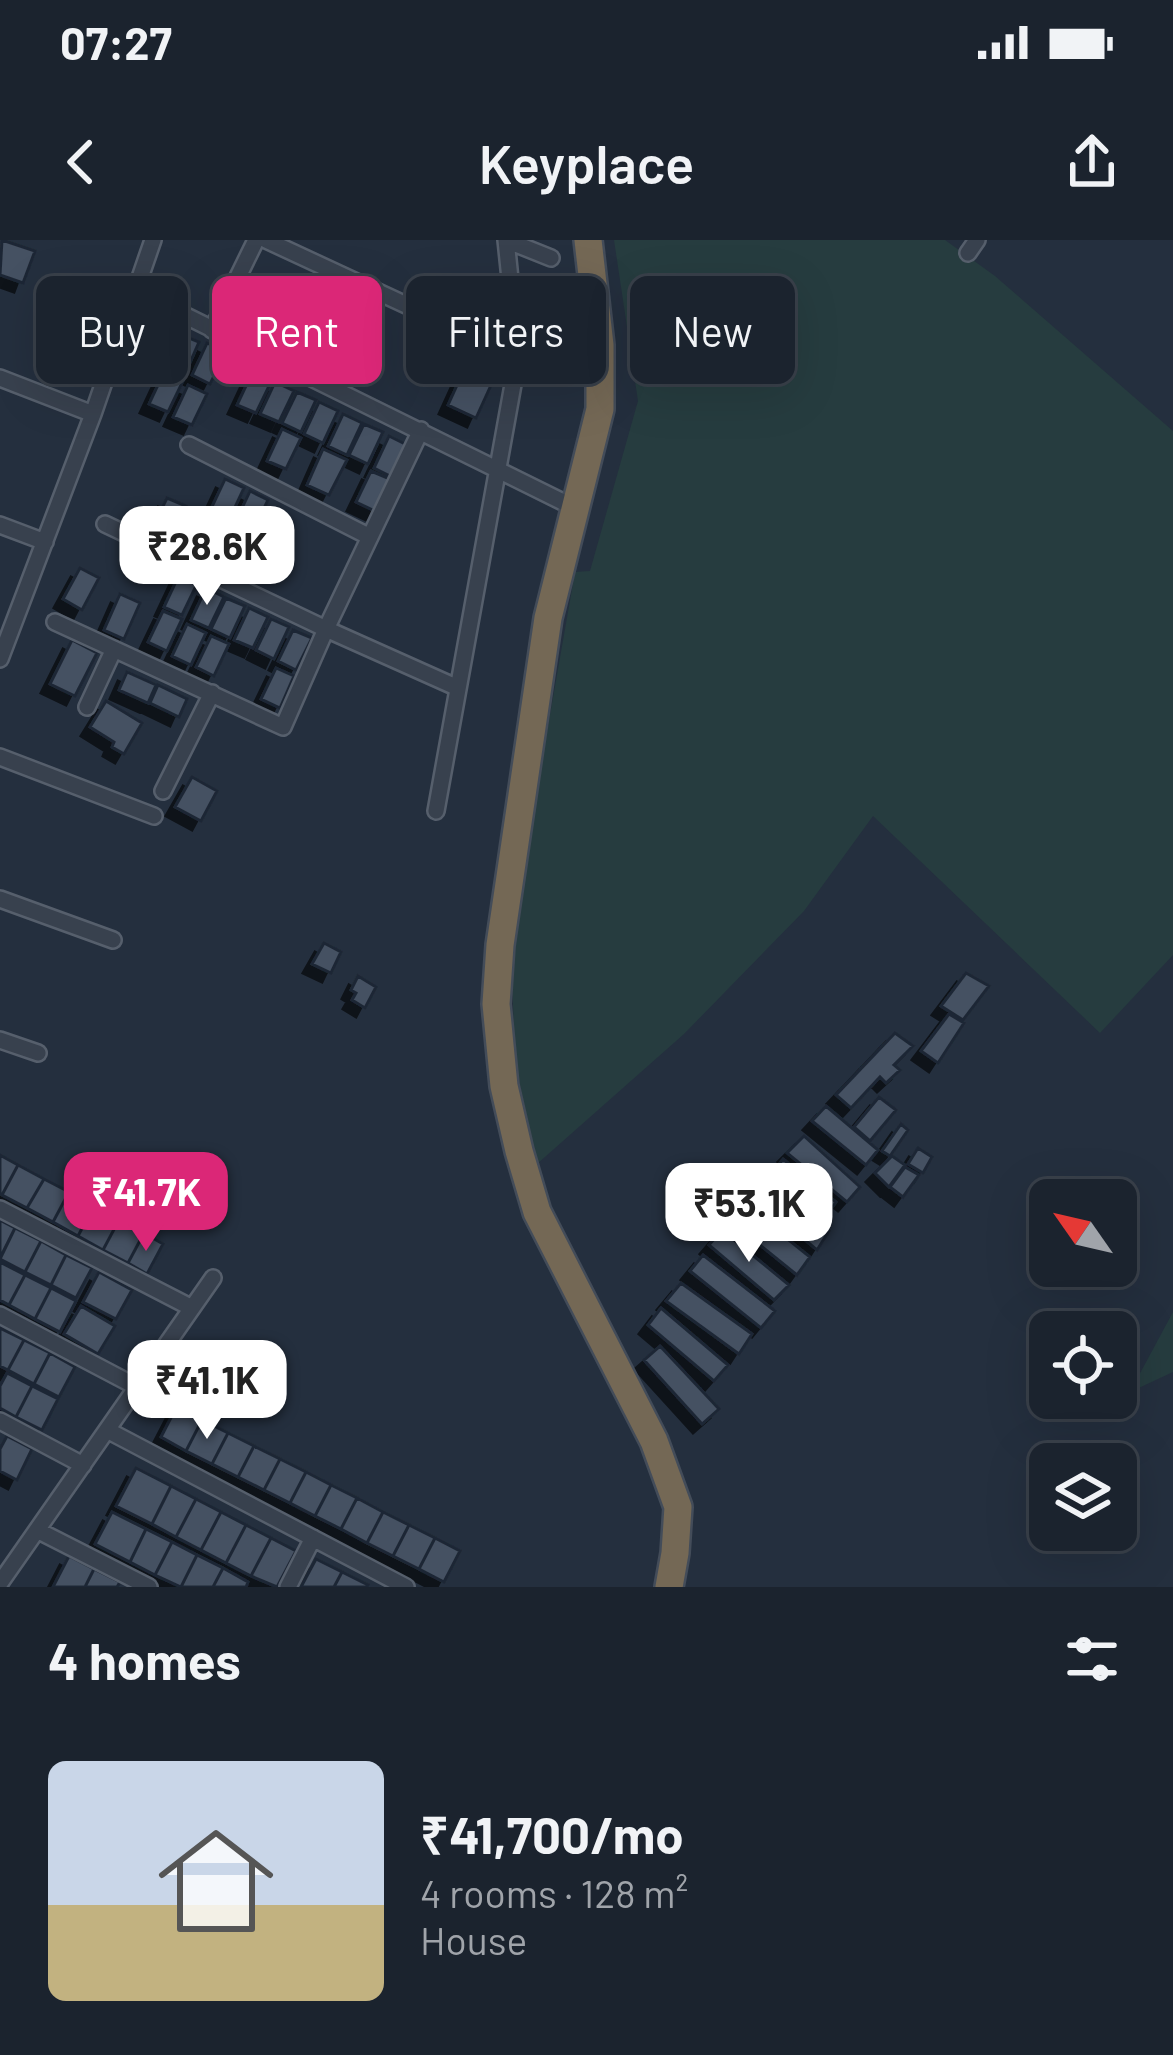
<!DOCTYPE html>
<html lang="en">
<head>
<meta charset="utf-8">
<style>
	body { margin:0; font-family:Barlow,sans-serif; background:#242b36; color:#f1f3f6; height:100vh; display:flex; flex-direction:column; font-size:45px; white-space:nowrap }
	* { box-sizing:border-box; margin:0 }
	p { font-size:39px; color:#a0a4aa }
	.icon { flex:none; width:66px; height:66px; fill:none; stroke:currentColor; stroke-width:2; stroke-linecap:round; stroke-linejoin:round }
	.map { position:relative; height:1347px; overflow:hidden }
	.sheet { display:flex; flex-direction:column; background:#1b232e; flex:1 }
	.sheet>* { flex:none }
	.guide { position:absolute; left:36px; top:36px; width:1101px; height:108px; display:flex; gap:24px }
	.needle { width:78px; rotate:304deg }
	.buttons { position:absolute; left:1029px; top:939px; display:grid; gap:24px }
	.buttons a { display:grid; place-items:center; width:108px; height:108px; border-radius:18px; background:#1b232e; box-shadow:0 12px 48px #0002,0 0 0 3px #39404a; font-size:60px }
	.price { position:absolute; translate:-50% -102px; padding:0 27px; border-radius:24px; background:#fff; color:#222; font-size:39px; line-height:78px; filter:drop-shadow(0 3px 6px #0008) }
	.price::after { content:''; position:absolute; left:50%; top:72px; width:36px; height:27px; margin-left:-18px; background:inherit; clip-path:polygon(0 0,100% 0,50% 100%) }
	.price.current { background:#db2777; color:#fff }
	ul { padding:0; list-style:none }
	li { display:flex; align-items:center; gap:36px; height:300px; padding:0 48px }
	li span { display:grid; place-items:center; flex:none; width:336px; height:240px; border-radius:18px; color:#555 }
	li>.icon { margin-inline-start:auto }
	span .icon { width:144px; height:144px; fill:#fffc; stroke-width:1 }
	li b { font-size:51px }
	h2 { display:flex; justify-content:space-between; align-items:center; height:144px; padding:0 48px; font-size:51px }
	.chip { padding:0 42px; border-radius:18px; background:#1b232e; box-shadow:0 12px 48px #0002,0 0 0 3px #39404a; font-size:42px; line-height:108px }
	.chip.current { background:#db2777; color:#fff }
	.status { display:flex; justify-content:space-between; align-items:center; height:84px; padding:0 60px; background:#1b232e; direction:ltr }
	.status svg { height:33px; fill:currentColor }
	header { display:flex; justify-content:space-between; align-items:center; height:156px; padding:0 48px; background:#1b232e; font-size:54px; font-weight:600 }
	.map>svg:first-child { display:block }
	.green { fill:#263c3f }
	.building { fill:#455162; stroke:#1f2835; stroke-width:3; filter:url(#shadow) }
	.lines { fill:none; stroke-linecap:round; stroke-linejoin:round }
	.street-casing { stroke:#565f6c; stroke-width:20 }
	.highway-casing { stroke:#434c59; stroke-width:32 }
	.street { stroke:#38414e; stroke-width:15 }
	.highway { stroke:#746855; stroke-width:27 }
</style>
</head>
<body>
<div class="status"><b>07:27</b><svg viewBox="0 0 49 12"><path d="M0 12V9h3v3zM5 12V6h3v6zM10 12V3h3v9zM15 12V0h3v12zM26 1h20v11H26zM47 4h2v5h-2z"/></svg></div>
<header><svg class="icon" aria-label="back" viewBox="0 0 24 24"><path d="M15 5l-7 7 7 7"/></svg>Keyplace<svg class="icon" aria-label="share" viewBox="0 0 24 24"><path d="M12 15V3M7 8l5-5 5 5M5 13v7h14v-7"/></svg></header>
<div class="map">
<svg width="1173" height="1347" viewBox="0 0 1173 1347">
	<defs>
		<filter id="shadow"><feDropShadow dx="-9" dy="9" stdDeviation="0" flood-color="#0009"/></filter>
	</defs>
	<rect width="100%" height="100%" fill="#242f3e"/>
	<path class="green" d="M 614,0 L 945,0 L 995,36 L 1173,191 L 1173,715 L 1100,793 L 873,576 L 804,671 L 684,794 L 537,924 L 515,822 L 512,737 L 530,589 L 575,332 L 590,331 L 638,161 Z
		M 1173,1072 L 1173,1132 L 1130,1152 Z"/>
	<path class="building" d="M 2,0 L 35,11 L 23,43 L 0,35 Z
		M 240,45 L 259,54 L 243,85 L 225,77 Z
		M 348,52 L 366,60 L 351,92 L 333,83 Z
		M 264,58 L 283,67 L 268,98 L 249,90 Z
		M 288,71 L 306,79 L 291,111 L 273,102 Z
		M 311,81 L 330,90 L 315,122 L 296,113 Z
		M 333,91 L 351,100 L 336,131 L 318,123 Z
		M 182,95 L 199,102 L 185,134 L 168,126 Z
		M 354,102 L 372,110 L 357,142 L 339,133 Z
		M 207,103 L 226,112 L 210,144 L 192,135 Z
		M 464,130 L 492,143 L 476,178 L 448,165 Z
		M 164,132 L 183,141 L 168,172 L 149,164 Z
		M 252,133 L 271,142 L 256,173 L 237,165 Z
		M 275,142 L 294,151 L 279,182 L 260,174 Z
		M 188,145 L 207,154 L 192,185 L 173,177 Z
		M 297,152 L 316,160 L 301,192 L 282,183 Z
		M 319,162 L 338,171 L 323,203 L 304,194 Z
		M 343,174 L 362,183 L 347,215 L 328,206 Z
		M 364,184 L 383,192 L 368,224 L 349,215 Z
		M 282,189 L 301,198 L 286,229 L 267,221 Z
		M 389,196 L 407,205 L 392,237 L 374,228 Z
		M 323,209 L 347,220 L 329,255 L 307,245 Z
		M 371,231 L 390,239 L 375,271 L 356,262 Z
		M 225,239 L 244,248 L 229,280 L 210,271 Z
		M 250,251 L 268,260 L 253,291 L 235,283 Z
		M 167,258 L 186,266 L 171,298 L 152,289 Z
		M 80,328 L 99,338 L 82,370 L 63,359 Z
		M 179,335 L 197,344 L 182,375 L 164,367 Z
		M 206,348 L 224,357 L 209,388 L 191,380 Z
		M 120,354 L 140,363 L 124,399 L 104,390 Z
		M 226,358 L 245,366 L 230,398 L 211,389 Z
		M 249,368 L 268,377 L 253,408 L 234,400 Z
		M 163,371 L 182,379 L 167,411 L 148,402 Z
		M 271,379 L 289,387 L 274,419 L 256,410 Z
		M 187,384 L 206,393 L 191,425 L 172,416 Z
		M 293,390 L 312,398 L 296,430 L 278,421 Z
		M 211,396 L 229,404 L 214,436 L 196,427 Z
		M 72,400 L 97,413 L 75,456 L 50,444 Z
		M 276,428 L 294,436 L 280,468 L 261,459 Z
		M 127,432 L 156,445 L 148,463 L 119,450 Z
		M 158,445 L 187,459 L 179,477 L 150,463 Z
		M 106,461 L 142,483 L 124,514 L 112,507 L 114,502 L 90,487 Z
		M 192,537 L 217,551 L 201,581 L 175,567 Z
		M 324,703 L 341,712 L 331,733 L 312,724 Z
		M 966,733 L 989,746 L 963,780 L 941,766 Z
		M 358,736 L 376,747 L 365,768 L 352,760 L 356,753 L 351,750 Z
		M 949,774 L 964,783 L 938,823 L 921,811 Z
		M 895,793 L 913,806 L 894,825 L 900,830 L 886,843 L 880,837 L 851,868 L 836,855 Z
		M 879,857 L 896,870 L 870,901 L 854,887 Z
		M 826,866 L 878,910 L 866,925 L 812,881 Z
		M 901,884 L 908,890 L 890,916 L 882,911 Z
		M 804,896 L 860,947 L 847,962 L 787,913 Z
		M 918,908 L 932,917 L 923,933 L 908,924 Z
		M 0,915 L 18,925 L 2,955 L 0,954 Z
		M 892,916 L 905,925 L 889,947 L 875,933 Z
		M 783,919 L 836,962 L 824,979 L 770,935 Z
		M 18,925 L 44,939 L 27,968 L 2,955 Z
		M 905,927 L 919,935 L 903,957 L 890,947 Z
		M 44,939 L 69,952 L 53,982 L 27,968 Z
		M 763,939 L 829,991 L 817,1010 L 750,954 Z
		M 69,952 L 94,966 L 78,996 L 53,982 Z
		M 744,964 L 810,1017 L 797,1035 L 729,980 Z
		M 94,966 L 119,980 L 103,1010 L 78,996 Z
		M 0,980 L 15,988 L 0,1018 Z
		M 119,980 L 144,993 L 128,1023 L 103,1010 Z
		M 15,988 L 41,1001 L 25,1032 L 0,1019 Z
		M 722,990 L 789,1045 L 774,1060 L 709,1005 Z
		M 144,993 L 163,1004 L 147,1034 L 128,1023 Z
		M 41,1001 L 66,1015 L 51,1045 L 25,1032 Z
		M 66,1015 L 92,1028 L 76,1058 L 51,1045 Z
		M 703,1015 L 775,1071 L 761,1088 L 690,1031 Z
		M 0,1022 L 25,1035 L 9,1065 L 0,1060 Z
		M 99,1032 L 132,1050 L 116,1079 L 83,1062 Z
		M 25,1035 L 51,1048 L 35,1079 L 9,1065 Z
		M 681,1043 L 752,1094 L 739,1114 L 666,1061 Z
		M 51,1048 L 76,1061 L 60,1092 L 35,1079 Z
		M 81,1066 L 115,1086 L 98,1114 L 64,1094 Z
		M 661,1068 L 728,1125 L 714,1141 L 648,1085 Z
		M 0,1088 L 24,1100 L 8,1130 L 0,1126 Z
		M 24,1100 L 50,1113 L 34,1144 L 8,1130 Z
		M 660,1106 L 719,1169 L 702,1184 L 644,1120 Z
		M 50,1113 L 75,1127 L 59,1157 L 34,1144 Z
		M 7,1133 L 32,1146 L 16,1177 L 0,1168 L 0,1146 Z
		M 32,1146 L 58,1159 L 42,1190 L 16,1177 Z
		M 177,1166 L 202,1180 L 186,1211 L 161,1197 Z
		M 202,1180 L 228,1193 L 212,1224 L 186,1211 Z
		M 228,1193 L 254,1206 L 238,1237 L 212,1224 Z
		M 7,1196 L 32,1209 L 17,1240 L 0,1231 L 0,1209 Z
		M 254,1206 L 280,1219 L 264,1250 L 238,1237 Z
		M 280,1219 L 306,1232 L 290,1263 L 264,1250 Z
		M 136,1228 L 171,1246 L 152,1284 L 116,1266 Z
		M 306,1232 L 331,1245 L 315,1276 L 290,1263 Z
		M 331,1245 L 357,1258 L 341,1289 L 315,1276 Z
		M 171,1246 L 196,1259 L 176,1297 L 152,1284 Z
		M 357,1258 L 383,1272 L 367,1303 L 341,1289 Z
		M 196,1259 L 221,1272 L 201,1310 L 176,1297 Z
		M 112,1272 L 146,1289 L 130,1322 L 95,1304 Z
		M 221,1272 L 246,1285 L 226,1323 L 201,1310 Z
		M 383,1272 L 409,1285 L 393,1316 L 367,1303 Z
		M 246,1285 L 271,1298 L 251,1336 L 226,1323 Z
		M 409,1285 L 435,1298 L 419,1329 L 393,1316 Z
		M 146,1289 L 172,1302 L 155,1335 L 130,1322 Z
		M 271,1298 L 296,1311 L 277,1347 L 251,1336 Z
		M 435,1298 L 460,1311 L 444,1342 L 419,1329 Z
		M 172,1302 L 197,1315 L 181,1347 L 155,1335 Z
		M 197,1315 L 223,1328 L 213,1347 L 181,1347 Z
		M 69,1316 L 94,1329 L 85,1347 L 53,1347 Z
		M 316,1319 L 342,1332 L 334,1347 L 301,1347 Z
		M 223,1328 L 248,1342 L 246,1347 L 213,1347 Z
		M 94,1329 L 120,1342 L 117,1347 L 85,1347 Z
		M 342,1332 L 368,1345 L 367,1347 L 334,1347 Z"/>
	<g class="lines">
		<g class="street-casing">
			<path id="street" d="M 266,0 L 518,117
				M 506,0 L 551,18
				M 968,13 L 977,0
				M 180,73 L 577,269
				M 212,90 L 256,0
				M 0,138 L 93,174
				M 189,205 L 370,297
				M 105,284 L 326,389 L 458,448
				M 0,285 L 45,302
				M 55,382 L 283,487 L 326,389 L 421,190
				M 0,419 L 93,174 L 153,0
				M 87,467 L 114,409
				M 0,517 L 154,576
				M 163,551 L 212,453
				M 436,571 L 518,117 L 506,0
				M 0,659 L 113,700
				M 0,800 L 38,813
				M 0,969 L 192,1068
				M 0,1075 L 137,1147
				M 0,1181 L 83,1225
				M 107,1190 L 406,1347
				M 37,1290 L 149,1347
				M 0,1343 L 213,1038
				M 288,1347 L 313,1298"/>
		</g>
		<g class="highway-casing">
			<path id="highway" d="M 588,0 L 600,105 L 600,169 L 548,378 L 500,705 L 496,764 L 504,846 L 519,911 L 537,972 L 654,1201 L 678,1267 L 675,1313 L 669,1347"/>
		</g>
		<use href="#street" class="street"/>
		<use href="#highway" class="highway"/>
	</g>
</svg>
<div class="buttons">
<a><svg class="needle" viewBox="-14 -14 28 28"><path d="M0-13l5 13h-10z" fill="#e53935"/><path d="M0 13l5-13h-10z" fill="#a0a4aa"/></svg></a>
<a><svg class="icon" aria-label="locate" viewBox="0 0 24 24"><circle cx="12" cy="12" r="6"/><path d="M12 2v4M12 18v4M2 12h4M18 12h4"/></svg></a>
<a><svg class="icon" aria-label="layers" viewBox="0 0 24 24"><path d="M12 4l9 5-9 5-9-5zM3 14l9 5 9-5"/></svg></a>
</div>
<b class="price" style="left:207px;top:368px">₹28.6K</b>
<b class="price current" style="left:146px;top:1014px">₹41.7K</b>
<b class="price" style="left:749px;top:1025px">₹53.1K</b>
<b class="price" style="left:207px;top:1202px">₹41.1K</b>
<div class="guide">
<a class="chip">Buy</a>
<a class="chip current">Rent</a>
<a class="chip">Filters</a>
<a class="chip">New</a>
</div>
</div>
<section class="sheet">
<h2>4 homes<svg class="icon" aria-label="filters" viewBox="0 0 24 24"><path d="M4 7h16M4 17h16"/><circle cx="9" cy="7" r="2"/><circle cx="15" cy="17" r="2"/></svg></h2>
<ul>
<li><span style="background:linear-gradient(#c9d6e8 60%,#c2b280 0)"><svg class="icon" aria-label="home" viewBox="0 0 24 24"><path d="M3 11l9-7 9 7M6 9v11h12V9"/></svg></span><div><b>₹41,700/mo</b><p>4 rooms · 128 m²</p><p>House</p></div></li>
</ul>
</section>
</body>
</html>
